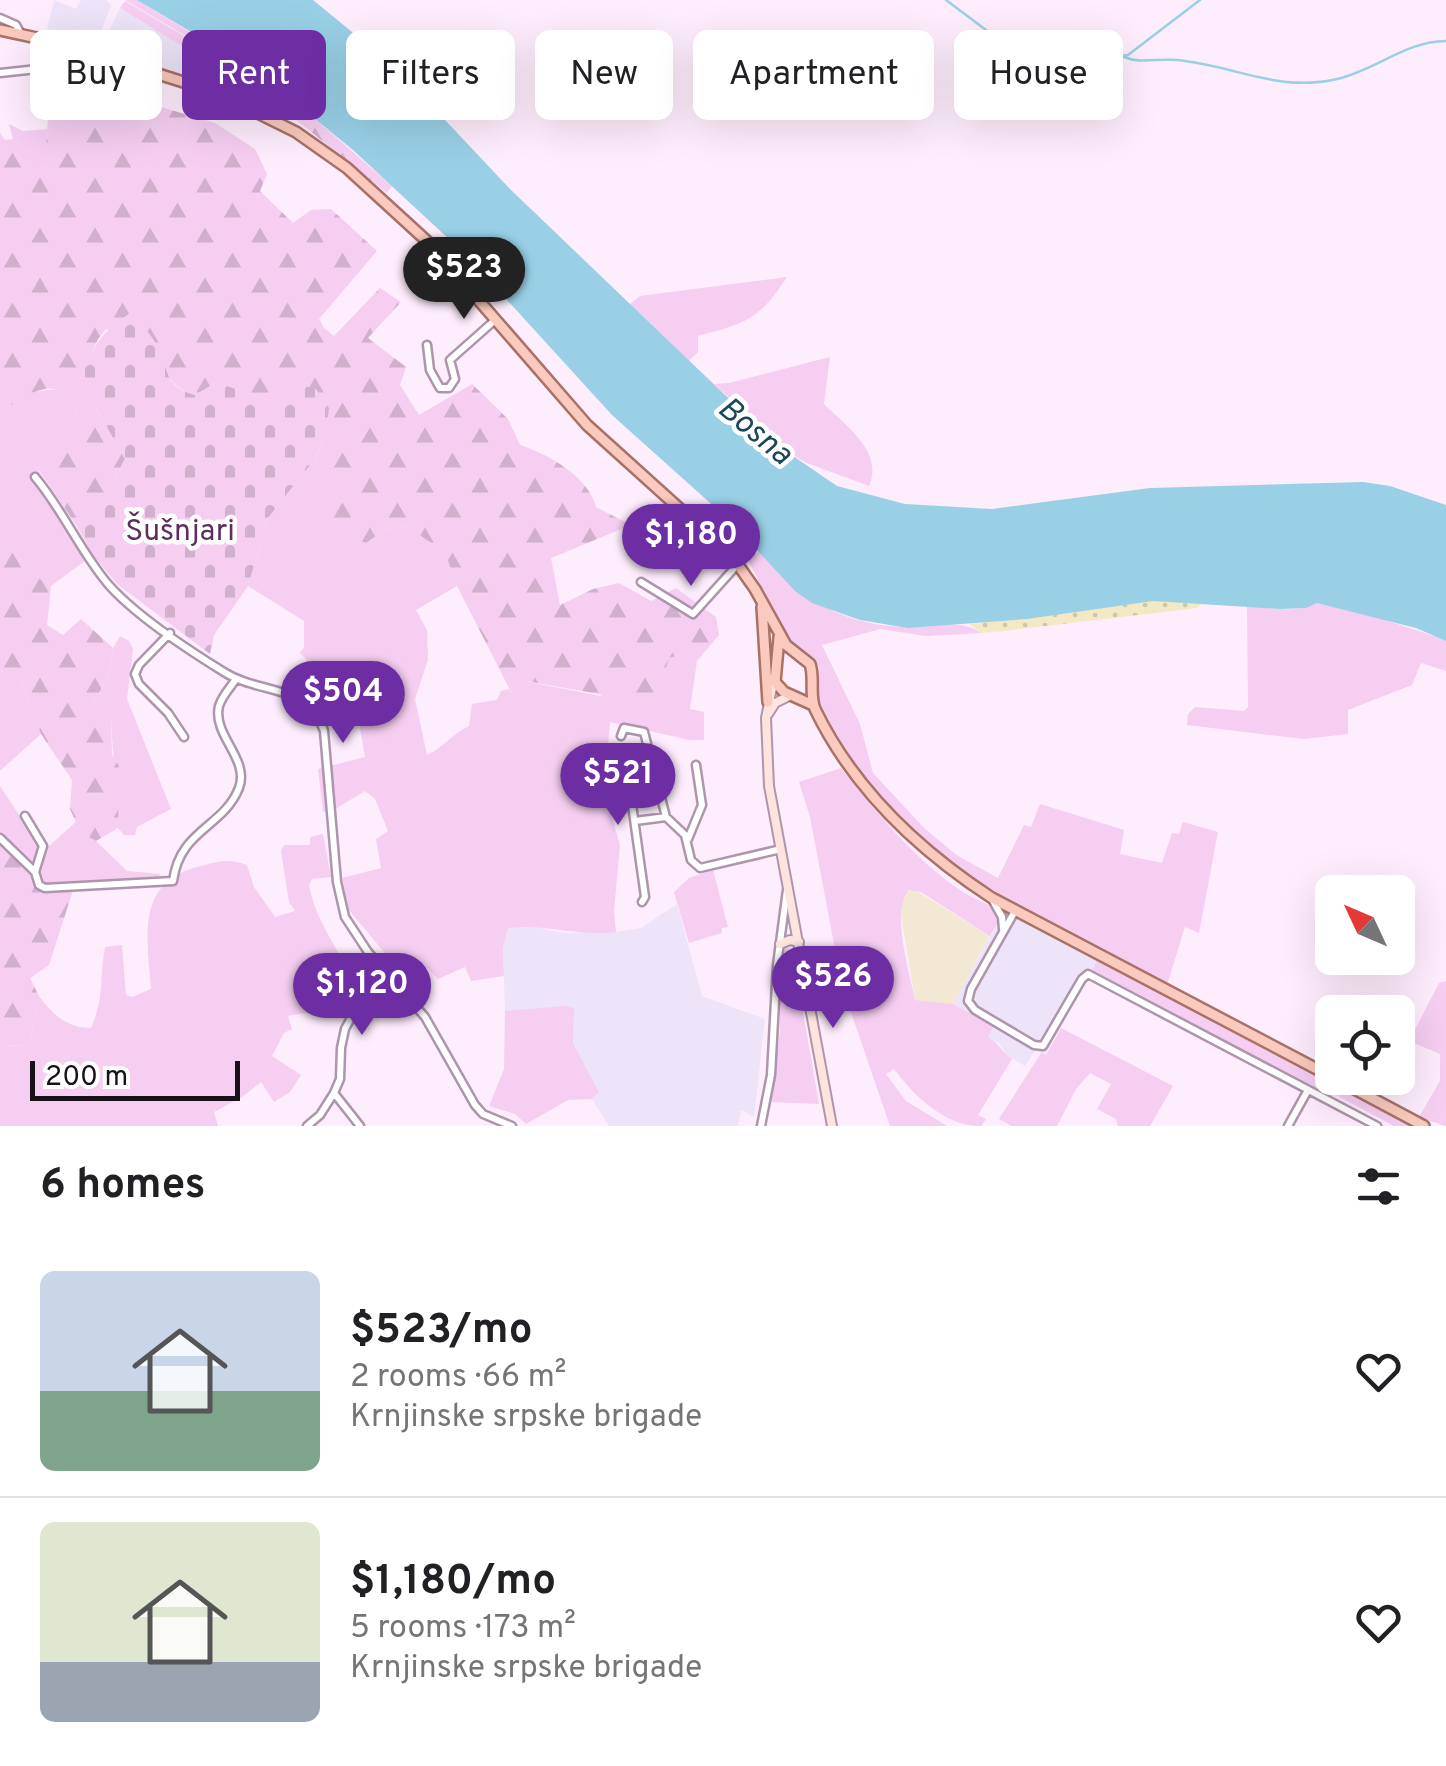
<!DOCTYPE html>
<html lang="en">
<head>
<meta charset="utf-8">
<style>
	body { margin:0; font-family:Overpass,sans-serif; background:#f2f2f2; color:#202124; height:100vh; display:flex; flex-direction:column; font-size:38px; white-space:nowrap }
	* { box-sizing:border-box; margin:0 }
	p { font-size:32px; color:#757577 }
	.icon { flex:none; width:55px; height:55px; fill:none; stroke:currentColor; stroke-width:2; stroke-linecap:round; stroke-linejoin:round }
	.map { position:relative; height:1126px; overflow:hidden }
	.panel { display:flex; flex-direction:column; background:#fff; flex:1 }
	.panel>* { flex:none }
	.top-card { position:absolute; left:30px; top:30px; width:1388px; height:90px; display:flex; gap:20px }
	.needle { width:65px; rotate:314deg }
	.buttons { position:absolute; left:1315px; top:875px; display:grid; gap:20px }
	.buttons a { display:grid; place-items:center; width:100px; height:100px; border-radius:15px; background:#fff; box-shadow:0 10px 40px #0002; font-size:50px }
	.scale { position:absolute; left:30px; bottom:25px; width:210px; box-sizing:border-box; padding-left:10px; border:5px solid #191019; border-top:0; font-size:28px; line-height:35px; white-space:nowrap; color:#191019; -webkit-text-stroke:8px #fff; paint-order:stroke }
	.price { position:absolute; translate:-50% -85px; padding:0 22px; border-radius:35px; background:#6d2ea3; color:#fff; font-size:32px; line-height:65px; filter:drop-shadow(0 2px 5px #0008) }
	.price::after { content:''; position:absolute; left:50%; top:60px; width:30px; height:22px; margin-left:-15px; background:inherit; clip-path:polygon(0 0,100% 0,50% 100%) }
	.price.current { background:#222; color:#fff }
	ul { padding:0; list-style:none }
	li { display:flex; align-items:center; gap:30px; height:250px; padding:0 40px }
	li+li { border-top:2px solid #e0e0e0 }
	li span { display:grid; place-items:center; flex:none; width:280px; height:200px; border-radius:15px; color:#555 }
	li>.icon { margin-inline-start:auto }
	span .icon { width:120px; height:120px; fill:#fffc; stroke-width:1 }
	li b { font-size:42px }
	h2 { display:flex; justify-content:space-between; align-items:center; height:120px; padding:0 40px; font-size:42px }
	.tag { padding:0 35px; border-radius:15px; background:#fff; box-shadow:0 10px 40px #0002; font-size:35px; line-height:90px }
	.tag.current { background:#6d2ea3; color:#fff }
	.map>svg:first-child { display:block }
	.commercial { fill:#ede4f9 }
	.industrial { fill:#f2e8d3 }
	.green { fill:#f5cef1 }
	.forest { fill:url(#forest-firs) }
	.sand { fill:url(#sand-dots) }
	.cemetery { fill:url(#cemetery-stones) }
	.water { fill:#99d0e6 }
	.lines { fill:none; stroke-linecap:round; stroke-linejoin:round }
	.stream { stroke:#99d0e6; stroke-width:2.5 }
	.street-casing { stroke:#af95ac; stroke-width:11 }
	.secondary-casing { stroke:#af95ac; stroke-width:12 }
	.primary-casing { stroke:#a97268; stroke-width:14 }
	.street { stroke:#fff; stroke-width:6 }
	.secondary { stroke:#fde4de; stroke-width:8 }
	.primary { stroke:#facabe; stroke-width:9 }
	.labels { text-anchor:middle; stroke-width:9; stroke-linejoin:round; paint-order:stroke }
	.park-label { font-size:30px; fill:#5e2f5c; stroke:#fff }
	.water-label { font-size:32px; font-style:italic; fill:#1a4858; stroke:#fff }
</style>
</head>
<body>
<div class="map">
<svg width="1446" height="1126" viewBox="0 0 1446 1126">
	<defs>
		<pattern id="forest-firs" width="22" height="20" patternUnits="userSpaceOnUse" patternTransform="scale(2.5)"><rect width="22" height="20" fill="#f5cef1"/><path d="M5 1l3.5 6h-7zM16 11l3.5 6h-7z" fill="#d1b0ce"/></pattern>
		<pattern id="sand-dots" width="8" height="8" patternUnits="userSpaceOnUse" patternTransform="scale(2.5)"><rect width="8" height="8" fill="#f3e9c4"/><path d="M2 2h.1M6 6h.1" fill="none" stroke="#d0c7a8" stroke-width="1.8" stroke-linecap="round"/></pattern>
		<pattern id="cemetery-stones" width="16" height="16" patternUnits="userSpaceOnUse" patternTransform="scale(2.5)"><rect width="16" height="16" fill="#f5cef1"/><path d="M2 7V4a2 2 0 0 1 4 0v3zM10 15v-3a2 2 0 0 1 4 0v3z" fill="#d1b0ce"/></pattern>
	</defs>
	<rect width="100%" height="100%" fill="#feedfc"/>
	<path class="commercial" d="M 54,0 L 76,9 L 81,0 L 106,0 L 111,6 L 94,48 L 46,34 Z
		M 120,8 L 198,55 L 203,47 L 245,71 L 235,91 L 100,51 Z
		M 677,904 L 702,996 L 765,1019 L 754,1117 L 741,1110 L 738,1126 L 609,1126 L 592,1099 L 599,1092 L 573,1043 L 574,1008 L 505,1011 L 503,948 L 508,928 L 525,925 L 565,933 L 616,932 L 641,928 Z
		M 995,907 L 1097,960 L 1045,1055 L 1035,1050 L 1025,1066 L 1006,1055 L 1000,1044 L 988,1037 L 993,1026 L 953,1004 L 999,921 Z"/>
	<path class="industrial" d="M 913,889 L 990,936 L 953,1004 L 915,1000 L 901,914 L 903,895 Z"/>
	<path class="green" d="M 125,1 L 203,47 L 198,56 L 120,8 Z
		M 9,124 L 23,131 L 47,129 L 46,145 L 27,156 L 13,139 Z
		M 787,277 C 759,320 746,323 698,336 L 698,352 L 689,361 L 630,304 L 640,296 Z
		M 830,357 L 824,404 C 846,426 884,452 869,486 L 807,463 L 790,454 L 714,384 L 729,383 Z
		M 59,389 L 70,396 L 77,415 L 39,471 L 93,555 L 51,586 L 31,573 L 0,539 L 0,413 L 28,392 Z
		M 314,460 L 341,489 L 319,525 L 384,530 L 406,526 L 446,552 L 457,586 L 416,610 L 427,630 L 428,660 L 415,699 L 427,755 C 444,747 452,734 469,726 L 472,704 L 497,700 L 501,691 L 509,689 L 511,693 L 525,681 L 600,696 L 669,658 L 691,652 L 697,661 L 690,709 L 704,712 L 704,740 L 689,740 L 610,722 L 604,791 L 620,845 L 614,911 L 616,932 C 579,937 543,923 508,928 L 503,948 L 504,976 L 471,981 L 465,967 L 438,979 L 420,961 L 404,976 L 348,909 L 342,878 L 381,868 L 376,839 L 388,831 L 375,799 L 365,791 L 337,808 L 323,812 L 318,769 L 365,757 L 353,688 L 344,672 L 327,681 L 300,653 L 304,647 L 304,621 L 248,586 L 268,518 Z
		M 759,552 C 802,600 846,628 914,627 C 936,627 963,619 981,633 L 926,636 L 880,629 L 822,645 L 860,724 L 873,773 L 925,829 L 958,856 L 998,878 L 1024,825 L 1031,827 L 1040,804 L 1124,830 L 1120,854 L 1162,863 L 1172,833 L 1179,834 L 1183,822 L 1218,832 L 1199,933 L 1185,927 L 1167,985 C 1049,920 905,863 839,738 C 832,725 822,710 818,696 C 816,686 819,676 819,666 L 791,645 L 747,558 Z
		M 1317,603 L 1370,615 L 1440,638 L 1446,641 L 1446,671 L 1421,663 L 1412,685 L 1348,710 L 1348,734 L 1304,739 L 1187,725 L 1188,714 L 1195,707 L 1244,711 L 1248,707 L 1247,605 C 1271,608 1295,614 1317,603 Z
		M 120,636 L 129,641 L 133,649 L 127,699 L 171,809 L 137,827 L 135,835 L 124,835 L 118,828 C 119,791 112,755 111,717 L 94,703 L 109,673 L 113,648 Z
		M 0,671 L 19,675 L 41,734 L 0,771 Z
		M 841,768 C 877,814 938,889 995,907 L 999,921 L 990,936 L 921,892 L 909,890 C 890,910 910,974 915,1000 L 953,1004 L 994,1026 L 988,1037 C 1000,1044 1002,1053 1012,1059 L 978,1115 L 986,1119 L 981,1126 C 945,1126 915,1097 894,1069 L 886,1074 L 906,1101 L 947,1126 L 890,1126 L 842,986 L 810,817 L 799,782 Z
		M 0,786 L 37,842 L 48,847 L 78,820 L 81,833 L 96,841 L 127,871 L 161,874 L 153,881 L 47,890 C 33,886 27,881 25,867 L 9,854 L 0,856 Z
		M 323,834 L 331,877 L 312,879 L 309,885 C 315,919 334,941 348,972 L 345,983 L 305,986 L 310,1012 L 288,1016 L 292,1029 L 284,1033 L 272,1056 L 301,1075 L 290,1092 L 274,1102 L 261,1082 L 242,1097 L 214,1112 L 218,1126 L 0,1126 L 0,1046 L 30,1045 L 39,996 C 53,1015 67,1028 91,1028 C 105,996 99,980 105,947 L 122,945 L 126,995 L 132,997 L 151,989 C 147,936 135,881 201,866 C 219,861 229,858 247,865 L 254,887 L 275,917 L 295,911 L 289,902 L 281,851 L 284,845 L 310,845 L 310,837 Z
		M 713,870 L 728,927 L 722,928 L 722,933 L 689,943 L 674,892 L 689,878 Z
		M 786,947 L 793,954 L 819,1104 L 771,1102 L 780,1031 L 780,970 Z
		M 1097,960 L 1411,1126 L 1394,1126 L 1336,1095 L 1331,1096 L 1092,970 Z
		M 1446,981 L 1446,1126 L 1445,1126 L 1419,1117 L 1440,1081 L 1440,1054 L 1409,1041 L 1439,983 Z
		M 564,1006 L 574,1008 L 573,1043 L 599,1092 L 592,1099 L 568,1100 L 526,1124 L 515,1114 L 489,1106 L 504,1069 L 505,1011 Z
		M 1061,1028 L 1173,1086 L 1150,1126 L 1118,1126 L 1116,1119 L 1097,1109 L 1111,1084 L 1090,1073 L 1076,1089 L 1057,1126 L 1012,1126 L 999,1119 L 1041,1053 L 1046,1055 Z"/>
	<path class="forest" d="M 125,0 L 137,0 L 272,82 L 392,186 L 387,193 L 300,123 L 290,113 L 290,107 L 283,102 L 275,105 L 236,88 L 245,71 Z
		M 124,96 L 215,123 L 255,149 L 267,174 L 260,191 L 293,223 L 311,210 L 331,209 L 377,251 L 319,319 L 324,328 L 334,336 L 380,288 L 401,302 L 368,338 L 406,367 L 400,385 L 419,415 L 472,384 L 508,419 L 520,445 C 548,454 589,477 596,507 L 631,525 L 551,558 L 560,605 L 593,589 L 619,583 L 651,601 L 676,588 L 716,617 L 719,635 L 697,661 L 691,652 L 669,658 L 655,704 L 526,681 L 512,694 L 457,586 L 445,552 L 406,526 L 384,530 L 366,543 L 318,525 L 341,489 L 314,460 L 325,438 L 285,398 L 275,402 L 221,384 L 214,384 L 195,395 C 168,387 164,369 157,345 L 106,329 L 98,339 L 77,386 L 92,401 L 125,459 L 105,497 L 76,525 L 39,470 L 77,415 C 64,368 26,394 0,413 L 0,133 L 5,140 L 13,139 L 27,155 L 46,145 L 48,118 L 95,120 Z
		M 0,539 L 31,573 L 51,586 L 47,625 L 63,635 L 81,619 L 113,648 L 109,673 L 94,703 L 111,717 L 112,755 L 119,766 L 118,828 L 96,841 L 81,833 L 70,809 L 72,780 L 41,734 L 19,675 L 0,671 Z
		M 9,854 L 25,867 C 29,896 54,888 75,884 L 49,965 L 30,978 L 39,996 L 30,1045 L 0,1046 L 0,856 Z"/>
	<path class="sand" d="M 1153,601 L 1202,603 L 1197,608 L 1004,631 L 981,633 L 970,624 Z"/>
	<path class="cemetery" d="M 130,313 C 139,323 151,334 157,345 C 170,369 162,386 195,395 L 214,384 L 221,384 L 275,402 L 300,385 L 316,389 L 329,408 L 325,438 L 314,460 L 268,518 L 248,586 L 214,635 L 210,654 L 117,584 L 93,555 L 76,525 L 105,497 L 125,459 L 92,401 L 77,386 C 94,349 95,336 130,313 Z"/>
	<path class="water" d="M 137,0 L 313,0 L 397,69 L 510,189 L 748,417 L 790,454 L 837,486 L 905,504 L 992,509 L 1150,488 L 1363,482 L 1390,486 L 1446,505 L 1446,641 L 1416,628 L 1317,603 L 1306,608 L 1280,609 L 1153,601 L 1027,619 L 908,628 L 860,620 L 812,603 L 795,591 L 728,519 L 612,415 L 465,254 L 353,150 L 254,69 Z"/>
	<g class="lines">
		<path class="stream" d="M 946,0 L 1014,51 L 1056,66 L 1128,55 L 1200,0
			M 1124,57 C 1140,64 1159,58 1177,60 C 1233,65 1278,93 1337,79 C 1376,70 1406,41 1446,41"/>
		<g class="street-casing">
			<path id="street" d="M 0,18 L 16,25 L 21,34
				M 0,73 L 65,66 L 84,52
				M 427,345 L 430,370 L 440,388 L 449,388 L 455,379 L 450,360 L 495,320
				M 35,477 C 63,510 80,551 108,584 C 134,614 190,651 224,672 C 260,695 309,683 324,731 L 337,882 L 345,917 L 368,952 L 425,1017 L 475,1105 L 483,1114 L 512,1126
				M 641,582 L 693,614 L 738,564
				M 170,633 L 139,665 L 135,674 L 139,684 L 168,713 L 184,737
				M 621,736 L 624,728 L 644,732 L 666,817
				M 626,762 L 645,897 L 642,902
				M 25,816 L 43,846 L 35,872 L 39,885 L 45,888 L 173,881 C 180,829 223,828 239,788 C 250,759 212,735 219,706 C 222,696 230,688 236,679
				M 635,821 L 666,817 L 685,835 L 691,860 L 700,868 L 781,849
				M 0,838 L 35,872
				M 688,839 L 702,805 L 696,765
				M 992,899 L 1002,917 L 1003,929
				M 1015,911 L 971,989 L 968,1001 L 975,1010 L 1034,1045 L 1043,1046 L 1082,979 L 1088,974 L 1377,1126
				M 307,1126 L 320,1115 L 334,1093
				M 360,1126 L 334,1093 L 340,1079 L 341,1048 L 345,1029 L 366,990 L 368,952
				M 761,1126 L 771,1075 L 777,965 L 787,890
				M 1288,1126 L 1308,1090"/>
		</g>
		<g class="secondary-casing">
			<path id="secondary" d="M 774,678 L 766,718 L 769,786 L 832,1126
				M 768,714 L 775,703 L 791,695
				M 780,944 L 790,940 L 799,942"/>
		</g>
		<g class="primary-casing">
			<path id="primary" d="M 0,30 L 60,43 L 215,92 L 296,132 L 347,168 L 429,243 L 587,425 L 731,555 L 755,589 L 786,645 L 810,664 C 815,678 809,694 815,709 C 853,788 920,851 992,898 L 1332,1077
				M 762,607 L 768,702
				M 779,637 L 775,682 L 784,692 L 813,705
				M 1334,1078 L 1424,1126"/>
		</g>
		<use href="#street" class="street"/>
		<use href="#secondary" class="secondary"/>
		<use href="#primary" class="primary"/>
	</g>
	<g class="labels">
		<g class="park-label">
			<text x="180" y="540">Šušnjari</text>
		</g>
		<g class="water-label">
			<text transform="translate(756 430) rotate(40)" y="11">Bosna</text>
		</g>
	</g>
</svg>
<div class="buttons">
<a><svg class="needle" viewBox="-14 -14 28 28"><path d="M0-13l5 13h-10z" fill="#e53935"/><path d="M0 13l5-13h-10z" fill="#757577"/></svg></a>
<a><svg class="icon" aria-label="locate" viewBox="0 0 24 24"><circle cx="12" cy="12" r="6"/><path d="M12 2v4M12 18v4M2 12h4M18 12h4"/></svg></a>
</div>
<div class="scale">200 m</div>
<b class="price current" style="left:464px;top:322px">$523</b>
<b class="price" style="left:691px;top:589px">$1,180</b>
<b class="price" style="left:343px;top:746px">$504</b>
<b class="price" style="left:618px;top:828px">$521</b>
<b class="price" style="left:833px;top:1031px">$526</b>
<b class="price" style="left:362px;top:1038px">$1,120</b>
<div class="top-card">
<a class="tag">Buy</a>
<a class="tag current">Rent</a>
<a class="tag">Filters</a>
<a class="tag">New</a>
<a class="tag">Apartment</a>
<a class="tag">House</a>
</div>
</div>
<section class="panel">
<h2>6 homes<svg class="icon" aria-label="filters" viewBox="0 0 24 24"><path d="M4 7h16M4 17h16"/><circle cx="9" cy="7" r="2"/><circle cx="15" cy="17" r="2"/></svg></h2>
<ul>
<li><span style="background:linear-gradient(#c9d6e8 60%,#7fa58c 0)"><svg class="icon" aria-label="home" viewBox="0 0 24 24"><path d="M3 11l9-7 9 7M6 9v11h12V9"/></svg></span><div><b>$523/mo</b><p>2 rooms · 66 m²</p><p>Krnjinske srpske brigade</p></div><svg class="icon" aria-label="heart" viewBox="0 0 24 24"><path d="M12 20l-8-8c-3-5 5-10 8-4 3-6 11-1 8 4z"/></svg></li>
<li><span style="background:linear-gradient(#dfe7d0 70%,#9aa5b1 0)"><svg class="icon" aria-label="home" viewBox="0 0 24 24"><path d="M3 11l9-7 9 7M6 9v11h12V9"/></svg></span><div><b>$1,180/mo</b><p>5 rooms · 173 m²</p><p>Krnjinske srpske brigade</p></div><svg class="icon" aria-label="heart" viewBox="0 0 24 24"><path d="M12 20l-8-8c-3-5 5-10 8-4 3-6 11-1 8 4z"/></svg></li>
</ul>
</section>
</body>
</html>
